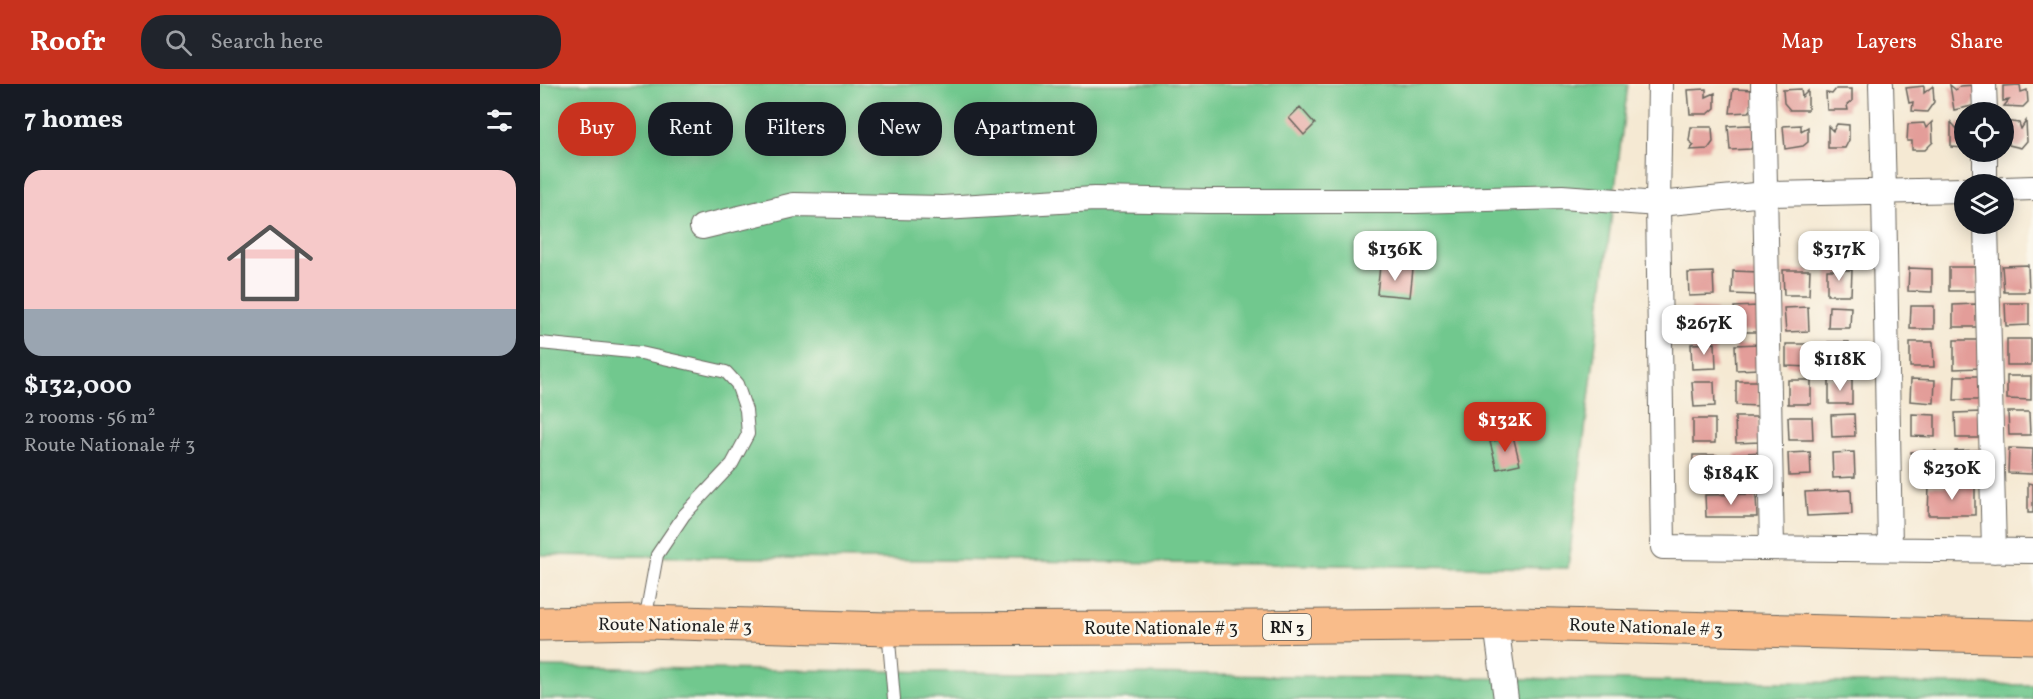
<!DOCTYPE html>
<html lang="en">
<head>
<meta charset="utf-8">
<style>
	body { margin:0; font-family:Vollkorn,serif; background:#20242c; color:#f1f3f6; height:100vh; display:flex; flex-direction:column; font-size:22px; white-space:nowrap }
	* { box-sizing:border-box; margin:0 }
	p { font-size:20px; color:#9ea1a6 }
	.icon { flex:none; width:33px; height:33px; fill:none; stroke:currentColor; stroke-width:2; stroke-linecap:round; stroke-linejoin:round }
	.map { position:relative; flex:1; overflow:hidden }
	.drawer { display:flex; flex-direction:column; background:#171b24; width:540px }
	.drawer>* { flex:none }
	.top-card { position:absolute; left:18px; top:18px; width:570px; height:54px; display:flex; gap:12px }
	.fabs { position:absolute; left:1414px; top:18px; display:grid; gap:12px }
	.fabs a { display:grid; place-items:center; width:60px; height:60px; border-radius:50%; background:#171b24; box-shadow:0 3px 15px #0003; font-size:30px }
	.price { position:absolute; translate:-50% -51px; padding:0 14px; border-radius:12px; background:#fff; color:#222; font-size:20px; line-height:39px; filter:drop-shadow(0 2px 3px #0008) }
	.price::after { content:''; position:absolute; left:50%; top:36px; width:18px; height:14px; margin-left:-9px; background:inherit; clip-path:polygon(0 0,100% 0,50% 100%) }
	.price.selected { background:#c8321e; color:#fff }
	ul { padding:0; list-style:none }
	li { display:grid; align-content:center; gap:12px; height:318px; padding:0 24px }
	li span { display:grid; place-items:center; height:186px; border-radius:18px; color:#555 }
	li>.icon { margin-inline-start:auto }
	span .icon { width:108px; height:108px; fill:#fffc; stroke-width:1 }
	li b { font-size:26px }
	h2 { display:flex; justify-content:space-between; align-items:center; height:72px; padding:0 24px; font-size:26px }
	.chip { padding:0 21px; border-radius:24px; background:#171b24; box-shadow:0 3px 15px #0003; font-size:21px; line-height:54px }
	.chip.selected { background:#c8321e; color:#fff }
	header { display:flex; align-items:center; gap:36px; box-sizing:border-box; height:84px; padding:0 30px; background:#c8321e; color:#fff }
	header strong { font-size:28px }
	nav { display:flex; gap:33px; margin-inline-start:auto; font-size:21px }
	.search { width:420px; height:54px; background:#20242c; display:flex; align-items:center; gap:15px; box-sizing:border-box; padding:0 21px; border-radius:24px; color:#9ea1a6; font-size:22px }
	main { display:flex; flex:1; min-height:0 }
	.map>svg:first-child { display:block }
	.green { fill:#71c88e; stroke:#467255; stroke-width:1.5 }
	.building { fill:#e39d99 }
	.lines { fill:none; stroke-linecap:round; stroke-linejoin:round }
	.lane-casing { stroke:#68645c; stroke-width:14 }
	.street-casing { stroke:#68645c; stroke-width:26 }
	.primary-casing { stroke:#68645c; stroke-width:35 }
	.lane { stroke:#fff; stroke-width:12 }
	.street { stroke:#fff; stroke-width:24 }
	.primary { stroke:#f9bc8a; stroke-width:33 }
	.labels { text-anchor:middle; stroke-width:5; stroke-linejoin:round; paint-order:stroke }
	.shield { fill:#fbf7ec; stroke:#5f5e5a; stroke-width:1.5 }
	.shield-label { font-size:16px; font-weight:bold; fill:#1c1c1c }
	.street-label { font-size:18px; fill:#1c1c1c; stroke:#fbf7ec }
</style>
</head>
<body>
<header>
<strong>Roofr</strong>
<div class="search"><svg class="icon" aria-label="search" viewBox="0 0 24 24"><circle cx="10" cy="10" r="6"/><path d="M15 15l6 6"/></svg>Search here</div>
<nav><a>Map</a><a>Layers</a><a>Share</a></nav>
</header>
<main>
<section class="drawer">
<h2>7 homes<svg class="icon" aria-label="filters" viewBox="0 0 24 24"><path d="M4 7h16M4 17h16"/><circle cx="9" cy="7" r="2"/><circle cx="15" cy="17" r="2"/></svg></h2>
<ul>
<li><span style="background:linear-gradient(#f6c9c9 75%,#9aa5b1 0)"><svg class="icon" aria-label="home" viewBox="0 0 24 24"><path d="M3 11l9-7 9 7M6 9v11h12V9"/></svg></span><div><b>$132,000</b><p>2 rooms · 56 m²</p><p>Route Nationale # 3</p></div></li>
</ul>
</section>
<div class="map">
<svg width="1493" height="615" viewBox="0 0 1493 615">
	<rect width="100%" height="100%" fill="#fbf7ec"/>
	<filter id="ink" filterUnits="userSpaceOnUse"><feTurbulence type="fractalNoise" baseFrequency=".0167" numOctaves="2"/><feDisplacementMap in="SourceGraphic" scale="12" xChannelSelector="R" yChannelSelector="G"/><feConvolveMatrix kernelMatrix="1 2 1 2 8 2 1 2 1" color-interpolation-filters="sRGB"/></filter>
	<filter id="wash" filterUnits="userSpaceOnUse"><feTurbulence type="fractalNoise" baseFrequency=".008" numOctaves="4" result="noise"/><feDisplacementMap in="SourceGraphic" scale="24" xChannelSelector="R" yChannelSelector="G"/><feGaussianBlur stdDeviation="1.35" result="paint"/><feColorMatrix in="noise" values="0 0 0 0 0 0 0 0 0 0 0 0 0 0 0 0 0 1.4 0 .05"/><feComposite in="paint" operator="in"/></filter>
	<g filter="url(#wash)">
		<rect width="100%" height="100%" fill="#f5e9d3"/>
		<path class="green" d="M 0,0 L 1088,0 L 1028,484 L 0,471 Z
			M 0,583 L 1493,601 L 1493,615 L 0,615 Z"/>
		<g id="blocks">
			<path class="building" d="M 1410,1 L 1416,6 L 1420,2 L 1436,1 L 1436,16 L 1432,22 L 1414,26 Z
				M 1480,1 L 1481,8 L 1487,6 L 1488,18 L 1483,23 L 1464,22 L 1469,16 L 1463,17 L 1463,2 Z
				M 1384,2 L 1384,9 L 1393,2 L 1394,18 L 1387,28 L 1372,27 L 1373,18 L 1369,19 L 1366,4 Z
				M 1166,5 L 1166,13 L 1175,9 L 1175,24 L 1168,30 L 1150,30 L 1148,6 Z
				M 1193,5 L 1215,6 L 1216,20 L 1209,28 L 1190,29 Z
				M 1261,5 L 1262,13 L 1268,7 L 1268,26 L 1250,26 L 1244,19 L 1243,6 Z
				M 1296,5 L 1312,5 L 1312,17 L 1307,21 L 1308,26 L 1287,26 L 1286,9 L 1292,10 Z
				M 760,23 L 775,40 L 764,51 L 749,34 Z
				M 1464,37 L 1479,39 L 1481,45 L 1486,37 L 1487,57 L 1481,64 L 1469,61 L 1464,51 Z
				M 1392,38 L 1393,58 L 1385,66 L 1372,66 L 1372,57 L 1367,57 L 1368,40 L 1384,39 L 1386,44 Z
				M 1411,38 L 1417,45 L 1419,39 L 1425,39 L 1425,64 L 1411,63 Z
				M 1297,40 L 1309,41 L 1309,56 L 1305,64 L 1288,64 L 1288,42 L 1293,47 Z
				M 1209,41 L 1216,42 L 1215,55 L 1211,65 L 1190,66 L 1188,42 Z
				M 1261,41 L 1261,47 L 1268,43 L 1268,58 L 1263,62 L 1245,65 L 1243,42 Z
				M 1151,43 L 1172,43 L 1173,58 L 1168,65 L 1150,66 L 1154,61 L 1149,57 Z
				M 1488,181 L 1489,208 L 1464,208 L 1462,182 Z
				M 840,182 L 873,185 L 870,213 L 837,210 Z
				M 1409,183 L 1437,183 L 1437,207 L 1409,207 Z
				M 1369,184 L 1392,185 L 1392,208 L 1368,207 Z
				M 1243,186 L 1270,186 L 1269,211 L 1244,211 Z
				M 1287,186 L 1312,186 L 1311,211 L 1287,211 Z
				M 1193,187 L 1219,188 L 1218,211 L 1192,210 Z
				M 1173,188 L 1174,211 L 1149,212 L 1148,189 Z
				M 1465,219 L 1489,219 L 1489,241 L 1466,242 Z
				M 1436,220 L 1437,243 L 1413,243 L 1413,221 Z
				M 1218,222 L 1219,248 L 1195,248 L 1194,223 Z
				M 1289,222 L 1311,223 L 1310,244 L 1288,244 Z
				M 1371,222 L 1394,222 L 1394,245 L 1370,245 Z
				M 1268,223 L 1269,247 L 1246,248 L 1244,224 Z
				M 1151,224 L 1176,226 L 1175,251 L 1150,250 Z
				M 1467,255 L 1491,255 L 1491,281 L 1467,281 Z
				M 1414,256 L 1439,256 L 1440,284 L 1414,285 Z
				M 1288,258 L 1309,258 L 1309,283 L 1288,283 Z
				M 1370,258 L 1393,258 L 1394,283 L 1370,283 Z
				M 1175,259 L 1176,284 L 1152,285 L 1151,260 Z
				M 1219,260 L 1219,285 L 1196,286 L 1195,261 Z
				M 1246,260 L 1270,260 L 1270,283 L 1246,282 Z
				M 1415,292 L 1441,292 L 1440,316 L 1414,316 Z
				M 1467,292 L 1491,292 L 1491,316 L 1467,315 Z
				M 1289,295 L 1312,295 L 1312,320 L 1289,320 Z
				M 1371,295 L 1395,296 L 1394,319 L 1370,317 Z
				M 1248,296 L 1271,296 L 1271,320 L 1248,320 Z
				M 1196,297 L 1219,297 L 1219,322 L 1196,321 Z
				M 1152,298 L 1174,298 L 1175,322 L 1154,323 Z
				M 1441,328 L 1441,354 L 1416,354 L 1415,329 Z
				M 1468,328 L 1489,328 L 1490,351 L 1469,351 Z
				M 1314,330 L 1315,352 L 1292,353 L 1291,331 Z
				M 1372,330 L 1395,331 L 1395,353 L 1372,352 Z
				M 1195,333 L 1219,333 L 1220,358 L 1196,359 Z
				M 1248,333 L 1272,333 L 1273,356 L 1249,356 Z
				M 1153,335 L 1175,335 L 1175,359 L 1153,359 Z
				M 973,352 L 980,380 L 957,385 L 950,358 Z
				M 1469,364 L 1493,365 L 1492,390 L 1468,389 Z
				M 1441,366 L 1441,388 L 1415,388 L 1415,367 Z
				M 1396,367 L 1397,389 L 1372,390 L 1371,368 Z
				M 1220,368 L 1221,393 L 1196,394 L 1195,370 Z
				M 1270,368 L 1271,391 L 1249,392 L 1248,369 Z
				M 1314,368 L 1315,393 L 1293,394 L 1292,369 Z
				M 1153,371 L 1177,371 L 1176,400 L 1152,399 Z
				M 1488,399 L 1493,400 L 1493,429 L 1488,429 Z
				M 1389,402 L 1435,402 L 1435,431 L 1388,431 Z
				M 1311,406 L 1312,430 L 1267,432 L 1265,408 Z
				M 1216,410 L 1217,433 L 1166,433 L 1165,411 Z"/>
		</g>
	</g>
	<g filter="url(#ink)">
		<use href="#blocks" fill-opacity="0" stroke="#68645c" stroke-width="1.5"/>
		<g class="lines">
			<g class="lane-casing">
				<path id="lane" d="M 0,259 L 101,269 L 186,288 L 197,300 L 206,326 L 208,350 L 192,380 L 144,431 L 117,471 L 105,537
					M 348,546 L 354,615"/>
			</g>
			<g class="street-casing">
				<path id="street" d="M 1120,0 L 1118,120 L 1123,463 L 1493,467
					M 1223,0 L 1232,464
					M 1341,0 L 1344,107 L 1350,465
					M 1444,0 L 1445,28
					M 1445,68 L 1445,100
					M 1464,105 L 1493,104
					M 1446,140 L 1454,467
					M 162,143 L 254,121 L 403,124 L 554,115 L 666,117 L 875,117 L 1022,113 L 1118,120 L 1226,110 L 1425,106
					M 956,540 L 966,615"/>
			</g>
			<g class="primary-casing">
				<path id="primary" d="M 0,540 L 105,538 L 348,545 L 621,544 L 978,540 L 1493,553"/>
			</g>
			<use href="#lane" class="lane"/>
			<use href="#street" class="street"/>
			<use href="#primary" class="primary"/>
		</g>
	</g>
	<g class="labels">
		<rect class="shield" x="723" y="530" width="48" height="26" rx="4.5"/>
		<g class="shield-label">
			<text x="747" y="549">RN 3</text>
		</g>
		<g class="street-label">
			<text transform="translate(135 541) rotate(1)" y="6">Route Nationale # 3</text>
			<text transform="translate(1106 543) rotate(2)" y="6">Route Nationale # 3</text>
			<text x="621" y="550">Route Nationale # 3</text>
		</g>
	</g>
</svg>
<div class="fabs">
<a><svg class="icon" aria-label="locate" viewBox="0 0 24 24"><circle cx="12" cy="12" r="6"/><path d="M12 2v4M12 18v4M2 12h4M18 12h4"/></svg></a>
<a><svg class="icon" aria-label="layers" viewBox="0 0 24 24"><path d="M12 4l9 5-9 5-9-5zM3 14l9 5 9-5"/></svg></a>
</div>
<b class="price" style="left:855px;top:198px">$136K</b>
<b class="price" style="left:1299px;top:198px">$317K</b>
<b class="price" style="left:1164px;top:272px">$267K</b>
<b class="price" style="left:1300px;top:308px">$118K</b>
<b class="price selected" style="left:965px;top:369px">$132K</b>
<b class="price" style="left:1412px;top:417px">$230K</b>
<b class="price" style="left:1191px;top:422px">$184K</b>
<div class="top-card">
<a class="chip selected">Buy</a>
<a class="chip">Rent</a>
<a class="chip">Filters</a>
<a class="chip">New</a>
<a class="chip">Apartment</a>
</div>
</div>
</main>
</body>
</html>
